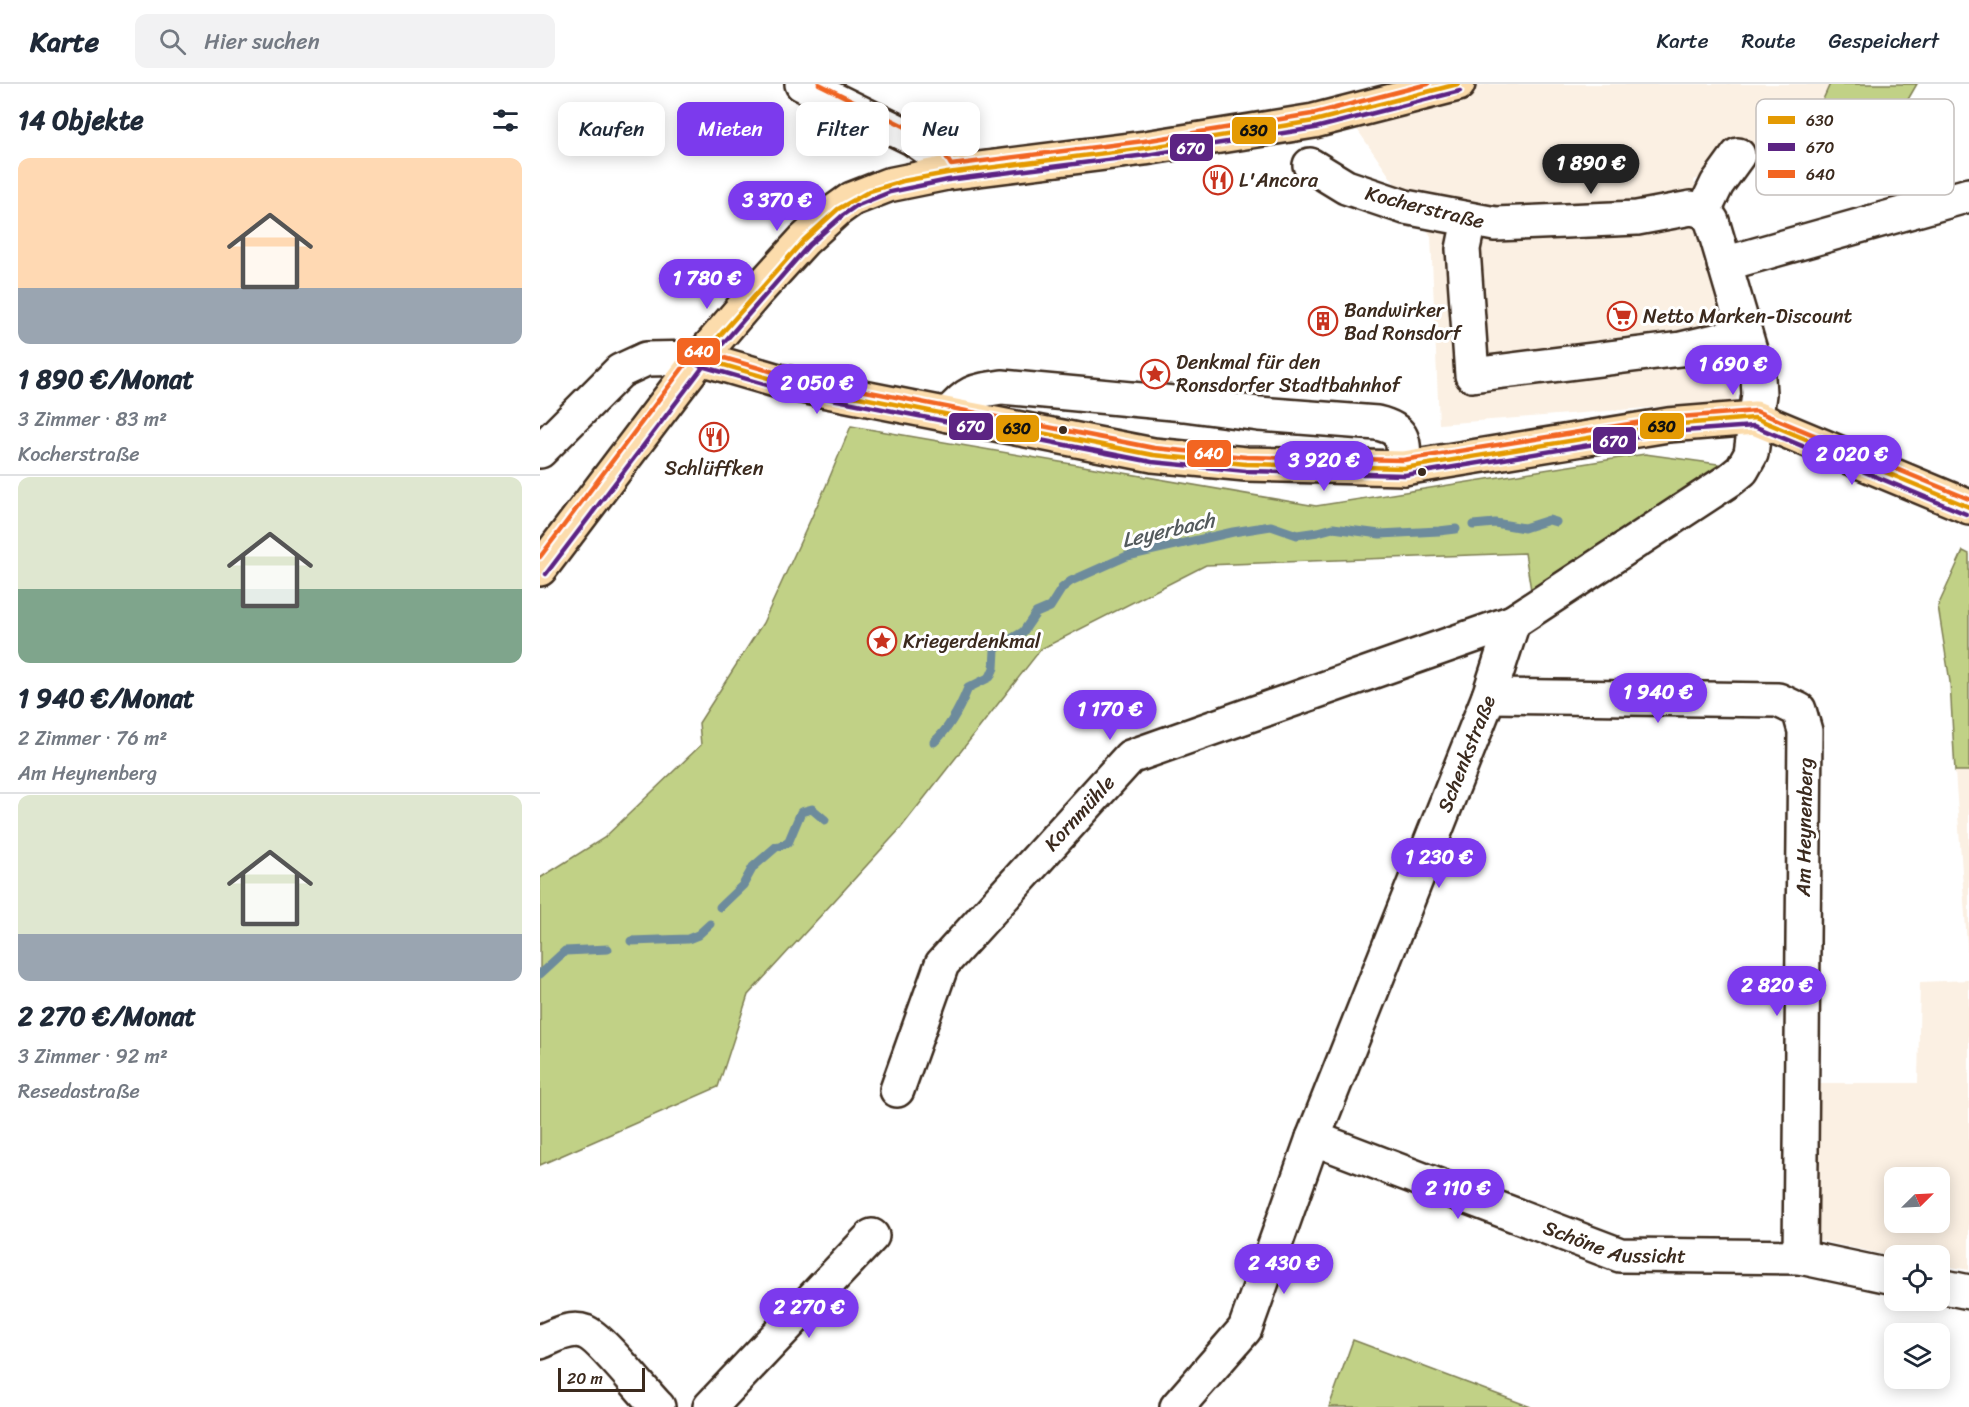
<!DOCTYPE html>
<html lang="de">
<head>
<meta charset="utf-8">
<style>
	body { margin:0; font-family:Sriracha,sans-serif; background:#f2f2f3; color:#1f2937; height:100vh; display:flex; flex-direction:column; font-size:22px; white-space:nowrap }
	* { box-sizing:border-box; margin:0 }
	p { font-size:20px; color:#747a83 }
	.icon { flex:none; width:33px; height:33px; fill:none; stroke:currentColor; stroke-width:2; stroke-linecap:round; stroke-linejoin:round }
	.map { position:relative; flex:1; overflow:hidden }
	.side { display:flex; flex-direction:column; background:#fff; width:540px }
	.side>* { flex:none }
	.banner { position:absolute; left:18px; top:18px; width:570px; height:54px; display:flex; gap:12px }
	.needle { width:39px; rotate:66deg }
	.buttons { position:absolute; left:1344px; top:1083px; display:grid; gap:12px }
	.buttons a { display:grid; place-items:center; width:66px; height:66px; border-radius:12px; background:#fff; box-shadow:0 3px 15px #0003; font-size:30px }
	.scale { position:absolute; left:18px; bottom:15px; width:87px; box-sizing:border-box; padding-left:6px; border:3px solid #3b2a1e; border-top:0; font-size:16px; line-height:21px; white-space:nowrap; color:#3b2a1e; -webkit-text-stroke:4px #fff; paint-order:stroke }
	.price { position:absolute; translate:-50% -51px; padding:0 14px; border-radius:21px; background:#7c3aed; color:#fff; font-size:20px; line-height:39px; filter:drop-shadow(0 2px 3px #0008) }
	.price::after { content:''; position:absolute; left:50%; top:36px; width:18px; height:14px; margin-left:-9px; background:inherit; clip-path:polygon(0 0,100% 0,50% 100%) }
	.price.selected { background:#222; color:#fff }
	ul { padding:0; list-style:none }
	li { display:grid; align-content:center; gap:12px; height:318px; padding:0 18px }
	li+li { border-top:2px solid #e0e1e3 }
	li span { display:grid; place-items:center; height:186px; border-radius:12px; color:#555 }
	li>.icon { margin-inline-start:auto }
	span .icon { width:108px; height:108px; fill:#fffc; stroke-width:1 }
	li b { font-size:26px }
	h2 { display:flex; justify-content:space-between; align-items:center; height:72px; padding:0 18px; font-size:26px }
	.chip { padding:0 21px; border-radius:12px; background:#fff; box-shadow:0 3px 15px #0003; font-size:21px; line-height:54px }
	.chip.selected { background:#7c3aed; color:#fff }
	header { display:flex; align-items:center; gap:36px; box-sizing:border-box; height:84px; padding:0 30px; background:#fff; border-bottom:2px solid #e0e1e3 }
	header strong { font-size:28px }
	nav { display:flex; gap:33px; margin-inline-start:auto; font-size:21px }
	.search { width:420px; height:54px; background:#f2f2f3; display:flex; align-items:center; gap:15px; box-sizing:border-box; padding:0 21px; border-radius:12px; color:#747a83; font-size:22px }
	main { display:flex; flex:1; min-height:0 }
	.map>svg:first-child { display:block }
	.built { fill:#fbf0e3; fill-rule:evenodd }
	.green { fill:#c1d186; stroke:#7e7e52; stroke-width:1.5 }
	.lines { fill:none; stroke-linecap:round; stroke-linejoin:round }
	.stream { stroke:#6d8b9c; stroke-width:9 }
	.minor-casing { stroke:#3b2a1e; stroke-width:38 }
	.major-casing { stroke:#3b2a1e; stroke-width:38 }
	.minor { stroke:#fff; stroke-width:33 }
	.major { stroke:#fcdcac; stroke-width:33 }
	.bus-1-casing { stroke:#fff; stroke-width:9 }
	.bus-2-casing { stroke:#fff; stroke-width:9 }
	.bus-3-casing { stroke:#fff; stroke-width:9 }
	.bus-1 { stroke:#e49a03; stroke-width:4.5 }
	.bus-2 { stroke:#5c2483; stroke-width:4.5 }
	.bus-3 { stroke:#f26522; stroke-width:4.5 }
	.bus-dot { fill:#3b2a1e; stroke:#fff; stroke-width:2 }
	.labels { text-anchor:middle; stroke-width:6; stroke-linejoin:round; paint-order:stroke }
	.poi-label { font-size:20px; fill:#3b2a1e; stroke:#fff; text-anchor:start }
	.street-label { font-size:20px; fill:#3b2a1e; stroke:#fff }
	.water-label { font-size:21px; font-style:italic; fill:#545b5d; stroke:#fff }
	.key { fill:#fff; stroke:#c4bfbc; stroke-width:1.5 }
	.key-label { font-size:16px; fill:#3b2a1e }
	.line-badge { stroke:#fff; stroke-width:2 }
	.badge-label { font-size:16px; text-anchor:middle; font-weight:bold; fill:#fff }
	.pale-badge-label { font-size:16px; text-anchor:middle; font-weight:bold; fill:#111 }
</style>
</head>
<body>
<header>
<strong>Karte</strong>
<div class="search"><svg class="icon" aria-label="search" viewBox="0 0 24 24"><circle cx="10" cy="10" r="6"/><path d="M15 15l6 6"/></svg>Hier suchen</div>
<nav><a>Karte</a><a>Route</a><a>Gespeichert</a></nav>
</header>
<main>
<section class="side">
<h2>14 Objekte<svg class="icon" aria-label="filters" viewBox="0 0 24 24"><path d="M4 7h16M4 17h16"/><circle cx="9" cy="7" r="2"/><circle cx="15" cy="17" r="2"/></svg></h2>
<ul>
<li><span style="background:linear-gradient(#ffd9b3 70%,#9aa5b1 0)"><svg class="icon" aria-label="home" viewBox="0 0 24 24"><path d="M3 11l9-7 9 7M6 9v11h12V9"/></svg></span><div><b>1 890 €/Monat</b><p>3 Zimmer · 83 m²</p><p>Kocherstraße</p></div></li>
<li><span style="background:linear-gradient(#dfe7d0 60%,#7fa58c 0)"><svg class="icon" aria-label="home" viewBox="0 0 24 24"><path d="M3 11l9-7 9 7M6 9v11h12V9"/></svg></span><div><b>1 940 €/Monat</b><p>2 Zimmer · 76 m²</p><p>Am Heynenberg</p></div></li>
<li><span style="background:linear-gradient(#dfe7d0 75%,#9aa5b1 0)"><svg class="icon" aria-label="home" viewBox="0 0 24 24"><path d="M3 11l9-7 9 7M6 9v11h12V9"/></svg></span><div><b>2 270 €/Monat</b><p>3 Zimmer · 92 m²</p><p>Resedastraße</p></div></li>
</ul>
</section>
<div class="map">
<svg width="1429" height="1323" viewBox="0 0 1429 1323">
	<rect width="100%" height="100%" fill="#fff"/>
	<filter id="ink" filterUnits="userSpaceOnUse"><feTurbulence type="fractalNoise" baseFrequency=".0167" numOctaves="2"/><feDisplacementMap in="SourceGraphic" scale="12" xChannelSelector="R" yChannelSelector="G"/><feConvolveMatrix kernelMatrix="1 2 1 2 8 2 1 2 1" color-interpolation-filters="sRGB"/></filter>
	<g filter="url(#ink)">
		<path class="built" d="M 946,0 L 1290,0 L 1267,51 L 1154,96 L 1197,317 L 899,340 L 891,152 L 810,35 Z
			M 1415,687 L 1429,687 L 1429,889 Z
			M 1429,896 L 1429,1186 L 1400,1181 L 1400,1172 L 1354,1173 L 1278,1156 L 1279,999 L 1378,999 L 1380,898 ZM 1354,1094 L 1400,1094 L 1400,1138 L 1354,1138 Z"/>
		<path class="green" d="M 1290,0 L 1377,0 L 1352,43 L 1267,51 Z
			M 311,342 L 776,422 L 1105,370 L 1185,381 L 1032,483 L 991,506 L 985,469 L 666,481 L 501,565 L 360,745 L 208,911 L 178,1003 L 0,1081 L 0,794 L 64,754 L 161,661 L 159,639 L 223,539 L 286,402 Z
			M 1423,467 L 1429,470 L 1429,687 L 1415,687 L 1410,598 L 1398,522 Z
			M 813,1256 L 991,1323 L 789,1323 Z"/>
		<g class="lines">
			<path class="stream" d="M 933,441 L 955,439 L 984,444 L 1009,436 L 1016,438
				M 394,658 C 410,644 420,624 428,604 L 450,593 L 454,584 L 455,566 L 459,562 L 483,548 L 496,529 L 510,523 L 522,504 L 531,497 L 587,472 L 693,448 L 731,442 L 757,451 L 778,448 L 793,444 L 840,450 L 899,447 L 916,445
				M 180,823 L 203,801 L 213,783 L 236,763 L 248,759 L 261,728 L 272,725 L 285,736
				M 91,857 L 148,855 L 158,851 L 170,840
				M 0,890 L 25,867 L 68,865"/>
			<g class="minor-casing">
				<g id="minor">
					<path d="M 262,0 L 372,54 L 398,72 L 407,89"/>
					<path d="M 1164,127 L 1177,100 L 1198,71"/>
					<path d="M 929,136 L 923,165 L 932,291 L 1141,265 L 1205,250"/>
					<path d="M 1184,180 L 1429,111"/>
					<path d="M 408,331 C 427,308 433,307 462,303 L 644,320 L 719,330 L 837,339 C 867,346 863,358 864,384"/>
					<path d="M 0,367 L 80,287 L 106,275 L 160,274"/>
					<path d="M 949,612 L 1238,616 L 1259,626 L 1265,647 L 1260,1173"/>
					<path id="s1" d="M 357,1006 L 402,880 L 590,673 L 973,538 L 1191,395 L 1202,386 L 1211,370 L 1219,310 L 1218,293 L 1172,137 L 1164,127 L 1151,124 L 1097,134 L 955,140 L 865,123 L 806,103 L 770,81"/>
					<path id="s2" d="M 773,1054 L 1080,1171 L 1260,1173 L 1354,1193"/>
					<path d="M 1400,1202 L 1429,1208"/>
					<path d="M 0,1258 C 13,1253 30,1242 45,1248 C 60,1253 104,1309 118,1323"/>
					<path d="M 170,1323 L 332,1152"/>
					<path id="s3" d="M 637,1323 L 705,1245 L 773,1054 L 949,612 L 973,538"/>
				</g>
			</g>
			<g class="major-casing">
				<path id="major" d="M 160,274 L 242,298 L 613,371 L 706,380 L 864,384 L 1128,341 L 1215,334 L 1429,423
					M 0,485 L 160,274 L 214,211 L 264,156 L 298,125 L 312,115 L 348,101 L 407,89 L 605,64 L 774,37 L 918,0"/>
			</g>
			<use href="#minor" class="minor"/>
			<use href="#major" class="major"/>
			<g class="bus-1-casing">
				<path id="bus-1" d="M 160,274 L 242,298 L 613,371 L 706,380 L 864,384 L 1128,341 L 1215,334 L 1429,423
					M 160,274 L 264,156 L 298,125 L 330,107 L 363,97 L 407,89 L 605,64 L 774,37 L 918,0"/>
			</g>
			<g class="bus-2-casing">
				<path id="bus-2" d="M 158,281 L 241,305 L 612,378 L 706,387 L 865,391 L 1129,348 L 1214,342 L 1426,430
					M 6,490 L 166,279 L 269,161 L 303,131 L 316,122 L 350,108 L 408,96 L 606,71 L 775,44 L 920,7"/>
			</g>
			<g class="bus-3-casing">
				<path id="bus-3" d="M 279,0 L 376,48 L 403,67 L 411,81 L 604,57 L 772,30 L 888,0
					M 0,473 L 154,269 L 160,267 L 244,291 L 614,364 L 706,373 L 863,376 L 1127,334 L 1216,327 L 1429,415"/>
			</g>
			<use href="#bus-1" class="bus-1"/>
			<use href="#bus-2" class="bus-2"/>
			<use href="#bus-3" class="bus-3"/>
		</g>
	</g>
	<defs>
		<g id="restaurant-ring" transform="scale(1.5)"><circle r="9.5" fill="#fff" stroke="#c8321e" stroke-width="1.5"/><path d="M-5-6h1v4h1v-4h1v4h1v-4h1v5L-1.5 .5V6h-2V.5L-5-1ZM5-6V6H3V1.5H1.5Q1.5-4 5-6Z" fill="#c8321e"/></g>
		<g id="supermarket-ring" transform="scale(1.5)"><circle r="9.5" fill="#fff" stroke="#c8321e" stroke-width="1.5"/><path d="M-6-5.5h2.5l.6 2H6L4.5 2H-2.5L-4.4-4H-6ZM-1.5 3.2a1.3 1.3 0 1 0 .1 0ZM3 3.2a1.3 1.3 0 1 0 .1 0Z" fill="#c8321e"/></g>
		<g id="building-ring" transform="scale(1.5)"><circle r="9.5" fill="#fff" stroke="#c8321e" stroke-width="1.5"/><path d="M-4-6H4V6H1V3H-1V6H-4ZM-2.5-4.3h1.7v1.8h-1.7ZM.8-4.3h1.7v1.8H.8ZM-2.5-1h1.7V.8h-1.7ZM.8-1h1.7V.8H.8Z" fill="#c8321e"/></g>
		<g id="sight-ring" transform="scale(1.5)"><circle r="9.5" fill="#fff" stroke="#c8321e" stroke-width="1.5"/><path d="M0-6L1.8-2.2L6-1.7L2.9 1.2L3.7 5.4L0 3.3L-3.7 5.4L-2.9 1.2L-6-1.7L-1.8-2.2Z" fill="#c8321e"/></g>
	</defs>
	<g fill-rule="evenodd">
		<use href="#restaurant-ring" x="678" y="96"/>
		<use href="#supermarket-ring" x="1082" y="232"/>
		<use href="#building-ring" x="783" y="237"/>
		<use href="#sight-ring" x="615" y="290"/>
		<use href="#restaurant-ring" x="174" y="353"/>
		<use href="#sight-ring" x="342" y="557"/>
	</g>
	<g class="bus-dot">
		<circle cx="523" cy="346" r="5"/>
		<circle cx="882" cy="388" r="5"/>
	</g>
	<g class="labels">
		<g class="poi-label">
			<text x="699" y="103">L'Ancora</text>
			<text x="804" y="233">Bandwirker<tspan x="804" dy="23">Bad Ronsdorf</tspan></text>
			<text x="1103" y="239">Netto Marken-Discount</text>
			<text x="636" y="285">Denkmal für den<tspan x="636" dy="23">Ronsdorfer Stadtbahnhof</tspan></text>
			<text x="174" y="391" text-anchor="middle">Schlüffken</text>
			<text x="363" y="564">Kriegerdenkmal</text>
		</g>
		<g class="street-label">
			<text transform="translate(885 123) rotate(14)" y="7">Kocherstraße</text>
			<text dy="7" stroke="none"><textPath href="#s3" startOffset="720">Schenkstraße</textPath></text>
			<text dy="7" stroke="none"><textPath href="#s1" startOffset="338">Kornmühle</textPath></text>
			<text transform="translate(1264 743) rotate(-89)" y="7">Am Heynenberg</text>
			<text dy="7" stroke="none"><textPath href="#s2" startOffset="321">Schöne Aussicht</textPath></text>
		</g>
		<g class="water-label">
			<text transform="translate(628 446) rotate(-13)" y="7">Leyerbach</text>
		</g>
	</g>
	<rect x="1216" y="15" width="198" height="96" rx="9" class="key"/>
	<rect x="1228" y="32" width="27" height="8" fill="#e49a03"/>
	<rect x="1228" y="59" width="27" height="8" fill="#5c2483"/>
	<rect x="1228" y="86" width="27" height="8" fill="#f26522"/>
	<g class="key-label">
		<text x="1266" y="42">630</text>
		<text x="1266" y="69">670</text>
		<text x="1266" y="96">640</text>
	</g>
	<g class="line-badge">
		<rect x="691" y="32" width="46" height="29" rx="6" fill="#e49a03"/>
		<rect x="629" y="49" width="45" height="29" rx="6" fill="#5c2483"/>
		<rect x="136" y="253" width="45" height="29" rx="6" fill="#f26522"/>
		<rect x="1099" y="328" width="46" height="28" rx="6" fill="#e49a03"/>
		<rect x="408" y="328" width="46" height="29" rx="6" fill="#5c2483"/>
		<rect x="455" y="330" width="45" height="29" rx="6" fill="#e49a03"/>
		<rect x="1052" y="342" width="45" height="29" rx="6" fill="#5c2483"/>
		<rect x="646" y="355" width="46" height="29" rx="6" fill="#f26522"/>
	</g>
	<g class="badge-label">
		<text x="651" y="70">670</text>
		<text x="159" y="273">640</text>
		<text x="431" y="348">670</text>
		<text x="1074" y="363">670</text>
		<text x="669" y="375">640</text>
	</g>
	<g class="pale-badge-label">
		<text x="714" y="52">630</text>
		<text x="1122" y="348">630</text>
		<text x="477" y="350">630</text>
	</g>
</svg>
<div class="buttons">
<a><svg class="needle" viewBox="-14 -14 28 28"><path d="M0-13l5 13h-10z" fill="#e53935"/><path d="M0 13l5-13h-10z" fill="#747a83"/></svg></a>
<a><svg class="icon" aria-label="locate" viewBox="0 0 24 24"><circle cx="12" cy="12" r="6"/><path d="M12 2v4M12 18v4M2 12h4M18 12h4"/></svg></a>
<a><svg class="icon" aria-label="layers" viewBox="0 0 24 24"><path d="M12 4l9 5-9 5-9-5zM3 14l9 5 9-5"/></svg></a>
</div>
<div class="scale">20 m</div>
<b class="price selected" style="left:1051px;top:111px">1 890 €</b>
<b class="price" style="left:237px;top:148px">3 370 €</b>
<b class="price" style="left:167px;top:226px">1 780 €</b>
<b class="price" style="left:1193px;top:312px">1 690 €</b>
<b class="price" style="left:277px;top:331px">2 050 €</b>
<b class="price" style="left:1312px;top:402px">2 020 €</b>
<b class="price" style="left:784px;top:408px">3 920 €</b>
<b class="price" style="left:1118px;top:640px">1 940 €</b>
<b class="price" style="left:570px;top:657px">1 170 €</b>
<b class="price" style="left:899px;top:805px">1 230 €</b>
<b class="price" style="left:1237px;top:933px">2 820 €</b>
<b class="price" style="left:918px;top:1136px">2 110 €</b>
<b class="price" style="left:744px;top:1211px">2 430 €</b>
<b class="price" style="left:269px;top:1255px">2 270 €</b>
<div class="banner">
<a class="chip">Kaufen</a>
<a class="chip selected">Mieten</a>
<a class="chip">Filter</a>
<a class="chip">Neu</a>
</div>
</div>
</main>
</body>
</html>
